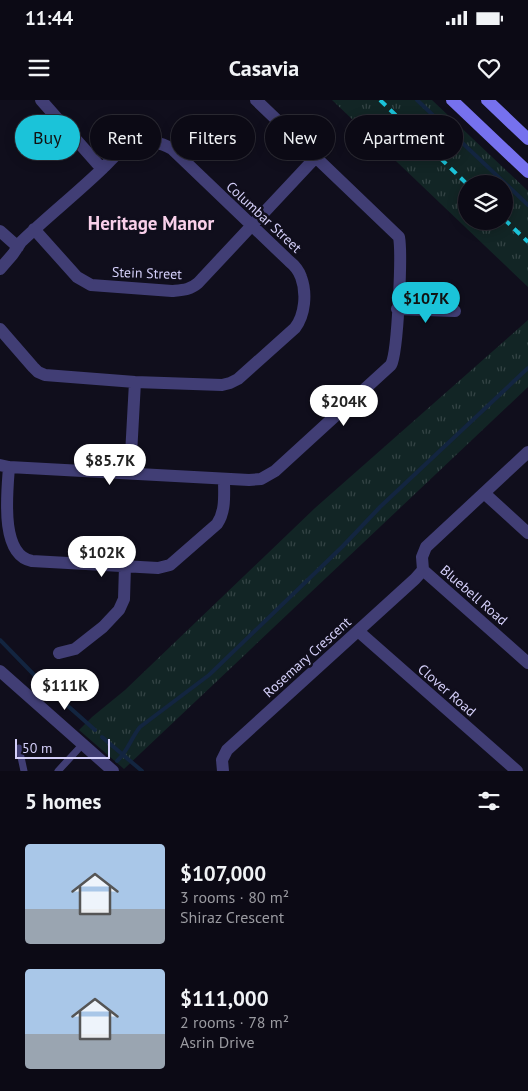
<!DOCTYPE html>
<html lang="en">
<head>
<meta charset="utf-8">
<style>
	body { margin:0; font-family:"PT Sans",sans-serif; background:#1a1822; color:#f1f3f6; height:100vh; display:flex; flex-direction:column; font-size:19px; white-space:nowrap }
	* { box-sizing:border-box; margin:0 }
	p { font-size:16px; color:#9a9aa0 }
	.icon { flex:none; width:28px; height:28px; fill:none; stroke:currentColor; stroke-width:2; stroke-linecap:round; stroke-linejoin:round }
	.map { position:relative; height:671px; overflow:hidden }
	.details { display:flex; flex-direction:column; background:#0c0a15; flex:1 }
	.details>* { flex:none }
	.hud { position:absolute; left:15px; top:15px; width:499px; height:45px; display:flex; gap:10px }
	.fabs { position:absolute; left:458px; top:75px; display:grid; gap:10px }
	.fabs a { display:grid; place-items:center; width:55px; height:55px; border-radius:50%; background:#0c0a15; box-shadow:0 2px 12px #0003,0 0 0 1px #2c2b34; font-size:25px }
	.scale { position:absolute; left:15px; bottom:12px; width:95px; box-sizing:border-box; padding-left:5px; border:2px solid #d4cff9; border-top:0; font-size:14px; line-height:18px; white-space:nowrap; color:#d4cff9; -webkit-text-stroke:4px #100e1c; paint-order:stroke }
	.price { position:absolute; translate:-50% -42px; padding:0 11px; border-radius:18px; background:#fff; color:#222; font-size:16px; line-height:32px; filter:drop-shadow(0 1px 2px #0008) }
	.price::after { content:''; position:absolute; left:50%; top:30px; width:15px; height:11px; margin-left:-8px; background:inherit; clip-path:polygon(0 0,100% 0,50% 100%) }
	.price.selected { background:#1bc3d9; color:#111 }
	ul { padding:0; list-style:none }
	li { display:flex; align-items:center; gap:15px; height:125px; padding:0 25px }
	li span { display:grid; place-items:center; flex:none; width:140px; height:100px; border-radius:5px; color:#555 }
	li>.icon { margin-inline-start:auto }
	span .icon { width:60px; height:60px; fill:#fffc; stroke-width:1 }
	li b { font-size:21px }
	h2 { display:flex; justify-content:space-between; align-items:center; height:60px; padding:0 25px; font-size:21px }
	.tag { padding:0 18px; border-radius:22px; background:#0c0a15; box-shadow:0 2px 12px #0003,0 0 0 1px #2c2b34; font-size:18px; line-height:45px }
	.tag.selected { background:#1bc3d9; color:#111 }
	.status { display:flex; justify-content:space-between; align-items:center; height:35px; padding:0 25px; background:#0c0a15; direction:ltr }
	.status svg { height:14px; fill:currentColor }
	header { display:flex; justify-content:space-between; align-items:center; height:65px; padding:0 25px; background:#0c0a15; font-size:22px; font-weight:700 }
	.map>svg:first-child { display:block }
	.grass { fill:url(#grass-tufts); fill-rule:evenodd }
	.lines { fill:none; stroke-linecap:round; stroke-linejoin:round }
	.stream { stroke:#132540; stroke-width:4 }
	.lane { stroke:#413e75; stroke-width:7 }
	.street { stroke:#413e75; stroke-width:12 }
	.secondary { stroke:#7671ee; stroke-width:12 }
	.rail { stroke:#1bc3d9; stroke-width:4; stroke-dasharray:8 6; stroke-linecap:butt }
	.labels { text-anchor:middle; stroke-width:5; stroke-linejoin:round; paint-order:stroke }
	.street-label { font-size:14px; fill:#d4cff9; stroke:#100e1c }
	.district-label { font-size:19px; font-weight:bold; fill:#f9d0ea; stroke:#100e1c }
</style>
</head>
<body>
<div class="status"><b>11:44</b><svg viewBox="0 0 49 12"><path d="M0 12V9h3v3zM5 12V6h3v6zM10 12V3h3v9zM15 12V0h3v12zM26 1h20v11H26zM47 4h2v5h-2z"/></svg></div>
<header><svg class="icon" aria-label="menu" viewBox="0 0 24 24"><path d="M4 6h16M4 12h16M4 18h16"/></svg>Casavia<svg class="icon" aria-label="heart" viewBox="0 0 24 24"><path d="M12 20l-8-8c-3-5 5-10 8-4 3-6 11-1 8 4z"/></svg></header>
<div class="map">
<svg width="528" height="671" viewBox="0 0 528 671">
	<defs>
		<pattern id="grass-tufts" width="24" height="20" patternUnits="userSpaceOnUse" patternTransform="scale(1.25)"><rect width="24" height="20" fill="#122525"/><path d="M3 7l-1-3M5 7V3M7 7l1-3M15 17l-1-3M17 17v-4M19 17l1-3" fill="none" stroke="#344445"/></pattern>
	</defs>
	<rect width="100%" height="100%" fill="#100e1c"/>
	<path class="grass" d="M 332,0 L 432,0 L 528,91 L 528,187 ZM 466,84 L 504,84 L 504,121 L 466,121 Z
		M 528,220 L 528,287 L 124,669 L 79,630 L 92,617 L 125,590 L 315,408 Z"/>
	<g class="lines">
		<path class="stream" d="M 417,0 L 528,105
			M 0,540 L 42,583 L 95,630
			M 102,637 L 142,671
			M 117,661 C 128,651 131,638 140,627 L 209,575 L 343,446 L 380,407 L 528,268"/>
		<path class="lane" d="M 19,648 L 24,671
			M 58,671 L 82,645"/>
		<path class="street" d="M 41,0 L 102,69
			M 34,129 L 77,177 L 91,185 L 172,191 C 182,190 190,190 198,183 L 316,57
			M 0,131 L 18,147
			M 0,169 L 13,154 L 21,142 C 47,117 76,94 102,69 C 111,61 119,49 131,44 C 144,39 161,42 172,49 L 289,161 C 294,165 299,171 301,177 C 307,193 305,215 295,228 L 238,279 L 230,283 L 222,285 L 135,282 L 45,275 L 38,272 L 33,267 L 0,229
			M 397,209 L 455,211
			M 0,365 L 9,367 L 249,380 L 261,379 L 275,371 L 391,265 C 398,252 402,153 399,137 L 256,0
			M 9,367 C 7,394 0,455 32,461 L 158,468 L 170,465 L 217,424 C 226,411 224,394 224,379
			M 130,373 L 135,282
			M 484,393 L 528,433
			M 423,470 L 422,457 L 426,447 L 528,352
			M 423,470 L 528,563
			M 358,531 L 517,671
			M 59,553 L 75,549 L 103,527 L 119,510 L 124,499 L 125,466
			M 0,571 L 113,671
			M 223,671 L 222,660 L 227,650 L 415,479 L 423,470"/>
		<path class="secondary" d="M 452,0 L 528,72
			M 487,0 L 528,39"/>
		<path class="rail" d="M 380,0 L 467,84
			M 504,119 L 528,142"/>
	</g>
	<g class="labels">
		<g class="street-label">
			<text transform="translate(264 117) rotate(43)" y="5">Columbar Street</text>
			<text transform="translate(147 173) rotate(2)" y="5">Stein Street</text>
			<text transform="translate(474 495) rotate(41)" y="5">Bluebell Road</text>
			<text transform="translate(307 557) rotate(-42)" y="5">Rosemary Crescent</text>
			<text transform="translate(447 590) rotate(41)" y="5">Clover Road</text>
		</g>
		<g class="district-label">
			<text x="151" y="130">Heritage Manor</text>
		</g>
	</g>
</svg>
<div class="fabs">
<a><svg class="icon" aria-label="layers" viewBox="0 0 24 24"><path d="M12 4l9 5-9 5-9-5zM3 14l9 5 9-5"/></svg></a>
</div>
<div class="scale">50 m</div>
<b class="price selected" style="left:426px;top:224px">$107K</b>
<b class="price" style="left:344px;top:327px">$204K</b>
<b class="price" style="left:110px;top:386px">$85.7K</b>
<b class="price" style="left:102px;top:478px">$102K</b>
<b class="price" style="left:65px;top:611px">$111K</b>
<div class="hud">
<a class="tag selected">Buy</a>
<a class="tag">Rent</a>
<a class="tag">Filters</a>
<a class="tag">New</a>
<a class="tag">Apartment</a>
</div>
</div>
<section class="details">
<h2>5 homes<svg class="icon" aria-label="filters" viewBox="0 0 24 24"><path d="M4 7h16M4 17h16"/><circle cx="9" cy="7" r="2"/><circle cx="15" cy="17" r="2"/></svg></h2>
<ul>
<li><span style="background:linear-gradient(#a9c7e8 65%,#9aa5b1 0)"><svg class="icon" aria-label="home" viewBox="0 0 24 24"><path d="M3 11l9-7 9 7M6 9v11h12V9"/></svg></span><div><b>$107,000</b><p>3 rooms · 80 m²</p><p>Shiraz Crescent</p></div></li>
<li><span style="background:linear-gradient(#a9c7e8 65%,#9aa5b1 0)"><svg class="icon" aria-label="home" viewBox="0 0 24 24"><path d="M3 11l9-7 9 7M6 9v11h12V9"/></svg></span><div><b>$111,000</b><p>2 rooms · 78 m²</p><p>Asrin Drive</p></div></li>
</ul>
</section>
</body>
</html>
